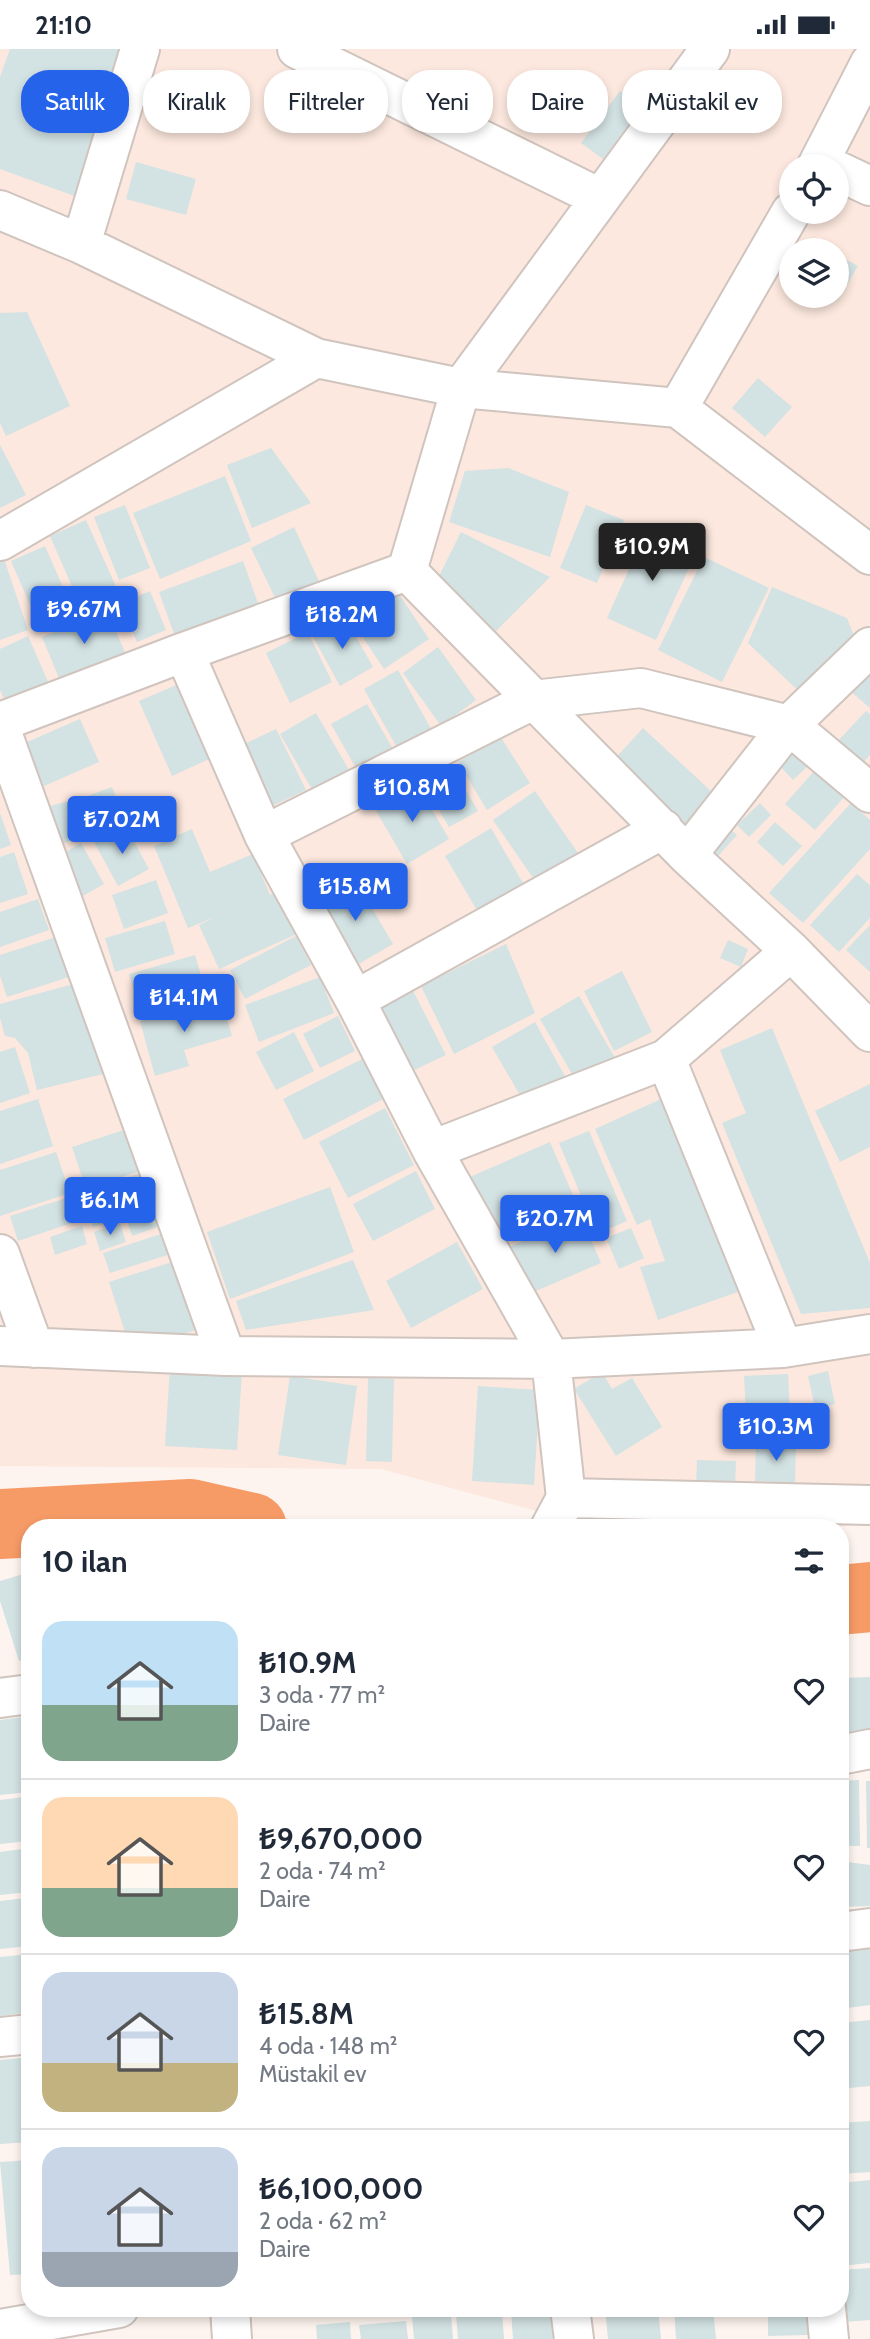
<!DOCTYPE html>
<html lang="tr">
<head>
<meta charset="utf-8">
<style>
	body { margin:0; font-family:Cabin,sans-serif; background:#f2f2f3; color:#1f2937; height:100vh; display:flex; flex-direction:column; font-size:26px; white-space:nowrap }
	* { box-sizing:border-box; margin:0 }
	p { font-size:23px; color:#747a83 }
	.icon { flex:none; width:38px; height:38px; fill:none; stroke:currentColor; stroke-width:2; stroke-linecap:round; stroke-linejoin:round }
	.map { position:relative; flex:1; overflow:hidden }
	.drawer { position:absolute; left:21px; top:1470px; width:828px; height:798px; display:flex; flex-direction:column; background:#fff; border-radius:28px; box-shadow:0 4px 10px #0003 }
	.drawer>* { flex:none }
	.hud { position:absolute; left:21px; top:21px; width:830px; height:63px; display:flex; gap:14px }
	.buttons { position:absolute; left:779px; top:105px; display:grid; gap:14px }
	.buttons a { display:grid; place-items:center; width:70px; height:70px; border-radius:50%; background:#fff; box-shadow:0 4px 10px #0003; font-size:35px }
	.price { position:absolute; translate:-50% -60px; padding:0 16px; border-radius:7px; background:#2563eb; color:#fff; font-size:23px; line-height:46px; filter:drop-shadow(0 2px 4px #0008) }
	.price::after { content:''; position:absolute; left:50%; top:42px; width:21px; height:16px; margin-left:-10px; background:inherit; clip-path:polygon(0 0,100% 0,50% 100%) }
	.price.on { background:#222; color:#fff }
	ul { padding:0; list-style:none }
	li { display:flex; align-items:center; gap:21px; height:175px; padding:0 21px }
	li+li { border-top:2px solid #e0e1e3 }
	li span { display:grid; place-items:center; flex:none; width:196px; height:140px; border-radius:21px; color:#555 }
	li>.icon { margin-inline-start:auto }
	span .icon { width:84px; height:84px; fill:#fffc; stroke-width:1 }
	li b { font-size:30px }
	h2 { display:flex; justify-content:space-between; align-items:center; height:84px; padding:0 21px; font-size:30px }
	.pill { padding:0 24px; border-radius:28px; background:#fff; box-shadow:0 4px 10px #0003; font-size:24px; line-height:63px }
	.pill.on { background:#2563eb; color:#fff }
	.status { display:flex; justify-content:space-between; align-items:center; height:49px; padding:0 35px; background:#fff; direction:ltr }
	.status svg { height:19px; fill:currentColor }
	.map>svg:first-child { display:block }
	.built { fill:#fce8de; fill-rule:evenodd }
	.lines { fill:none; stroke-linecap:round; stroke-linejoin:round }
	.river { stroke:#f69b66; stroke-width:70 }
	.building { fill:#d3e2e3 }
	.minor-casing { stroke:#d0c4be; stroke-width:42 }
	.minor { stroke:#fff; stroke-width:38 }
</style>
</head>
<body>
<div class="status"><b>21:10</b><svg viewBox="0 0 49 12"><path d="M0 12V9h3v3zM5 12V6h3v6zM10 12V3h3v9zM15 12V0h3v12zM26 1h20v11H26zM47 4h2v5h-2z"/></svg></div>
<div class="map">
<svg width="870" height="2290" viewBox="0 0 870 2290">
	<rect width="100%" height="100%" fill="#fef4ef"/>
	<path class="built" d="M 0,0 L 870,0 L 870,1475 L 823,1479 L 599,1479 L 381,1420 L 0,1417 ZM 791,117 L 836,117 L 836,163 L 791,163 ZM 791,201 L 836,201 L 836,247 L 791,247 Z"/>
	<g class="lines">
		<path class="river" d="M 0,1475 L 190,1465 L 252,1479
			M 840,1551 L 870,1548"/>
	</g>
	<path class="building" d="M 10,0 L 134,0 L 80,149 L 0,120 L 0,28 Z
		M 620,42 L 642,58 L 603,110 L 581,94 Z
		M 136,113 L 196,130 L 186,166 L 126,150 Z
		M 812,191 L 830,201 L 806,201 Z
		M 836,205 L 858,217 L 838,251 L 832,247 L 836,247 Z
		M 27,263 L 70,357 L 6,387 L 0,374 L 0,264 Z
		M 758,329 L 792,358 L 765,388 L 732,359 Z
		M 0,396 L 26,446 L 0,459 Z
		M 271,399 L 311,454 L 252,479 L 227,416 Z
		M 508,419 L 569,443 L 550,508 L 449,473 L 465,422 Z
		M 225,427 L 251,492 L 160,530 L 133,464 Z
		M 125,456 L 150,519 L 119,531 L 94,468 Z
		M 586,456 L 624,471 L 597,534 L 560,519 Z
		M 86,471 L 118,542 L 81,558 L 50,487 Z
		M 649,476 L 698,499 L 656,591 L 607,569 Z
		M 294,478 L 323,541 L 281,561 L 251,499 Z
		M 461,483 L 550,528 L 486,592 L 433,539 Z
		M 45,497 L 72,559 L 38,574 L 11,512 Z
		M 3,507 L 28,581 L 0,591 L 0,508 Z
		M 704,508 L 769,539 L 722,633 L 658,601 Z
		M 243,512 L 260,560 L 176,590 L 159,543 Z
		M 772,538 L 847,569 L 858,597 L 807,650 L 748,594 Z
		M 150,542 L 166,581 L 137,593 L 121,554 Z
		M 397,542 L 429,590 L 384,620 L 352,572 Z
		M 107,561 L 126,606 L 61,634 L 42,588 Z
		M 345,568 L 373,618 L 340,637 L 312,586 Z
		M 308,583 L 332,633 L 290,654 L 266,604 Z
		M 28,587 L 53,644 L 10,663 L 0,641 L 0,600 Z
		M 438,598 L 476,651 L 441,677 L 403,624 Z
		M 398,621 L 438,692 L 404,711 L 364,640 Z
		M 866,622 L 870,625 L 870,659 L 849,641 Z
		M 186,632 L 218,706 L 172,727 L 139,652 Z
		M 367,655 L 393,700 L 357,721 L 331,675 Z
		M 866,662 L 870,665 L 870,706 L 860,717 L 836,694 Z
		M 316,664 L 349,721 L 313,742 L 280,685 Z
		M 80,670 L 99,713 L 44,737 L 25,694 Z
		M 643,679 L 726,756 L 692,791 L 611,714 Z
		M 276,680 L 306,741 L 266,760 L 236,699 Z
		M 500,687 L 530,734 L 487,761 L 458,713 Z
		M 786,690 L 810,715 L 793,731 L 770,706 Z
		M 447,709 L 478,762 L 449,778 L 418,726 Z
		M 816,720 L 846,746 L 815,781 L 785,755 Z
		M 417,735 L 449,790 L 407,815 L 375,760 Z
		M 112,738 L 124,769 L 97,779 L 85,748 Z
		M 535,742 L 578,804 L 536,833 L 493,771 Z
		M 83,748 L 94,785 L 54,797 L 43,759 Z
		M 760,754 L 771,766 L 749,788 L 737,776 Z
		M 851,754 L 870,771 L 870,800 L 803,874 L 769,844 Z
		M 0,764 L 11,796 L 0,800 Z
		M 775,773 L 802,797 L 783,817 L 757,793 Z
		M 724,775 L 737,786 L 711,815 L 699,803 Z
		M 125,776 L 149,820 L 118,837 L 94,793 Z
		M 491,779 L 527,841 L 481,868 L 445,807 Z
		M 192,780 L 210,823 L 253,805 L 270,846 L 282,840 L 301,883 L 219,920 L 199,876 L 215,868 L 188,879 L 154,797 Z
		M 81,794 L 104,835 L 81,848 L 57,808 Z
		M 14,803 L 28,845 L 0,854 L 0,808 Z
		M 857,825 L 870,836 L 870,869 L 839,903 L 810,876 Z
		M 355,830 L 393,895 L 355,917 L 318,852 Z
		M 156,831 L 168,864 L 124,880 L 112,846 Z
		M 38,850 L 49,881 L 0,898 L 0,863 Z
		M 165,872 L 175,905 L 115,923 L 105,889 Z
		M 870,876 L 870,923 L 846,901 Z
		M 296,887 L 311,916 L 245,950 L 230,921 Z
		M 56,888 L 69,928 L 7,948 L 0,927 L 0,906 Z
		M 728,891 L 748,900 L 741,918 L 720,909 Z
		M 506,895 L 535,964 L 454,1005 L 421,937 Z
		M 195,906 L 207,947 L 141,966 L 129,925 Z
		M 622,922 L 652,983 L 614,1002 L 584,942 Z
		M 320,928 L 334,964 L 259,993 L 245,956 Z
		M 84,932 L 103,1025 L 37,1041 L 28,1004 L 15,989 L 5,987 L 0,969 L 0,955 Z
		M 409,934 L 446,1006 L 408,1024 L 371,953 Z
		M 579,947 L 618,1014 L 579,1037 L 540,970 Z
		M 221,948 L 232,987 L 184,1001 L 189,1017 L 155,1027 L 140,972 Z
		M 338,967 L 355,1002 L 320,1019 L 303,985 Z
		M 535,973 L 566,1029 L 524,1053 L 492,998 Z
		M 772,979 L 870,1214 L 870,1259 L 801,1265 L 722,1074 L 746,1064 L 720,1001 Z
		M 294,983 L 314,1022 L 276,1041 L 256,1003 Z
		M 15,998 L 30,1044 L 0,1054 L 0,1003 Z
		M 366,1008 L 387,1048 L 304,1091 L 283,1050 Z
		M 870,1035 L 870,1098 L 840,1113 L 815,1062 Z
		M 670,1046 L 749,1239 L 658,1271 L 640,1218 L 665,1212 L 650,1170 L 637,1176 L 595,1080 Z
		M 38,1050 L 53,1097 L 0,1115 L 0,1062 Z
		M 385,1059 L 414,1116 L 348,1149 L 319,1093 Z
		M 136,1077 L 149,1119 L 86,1140 L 72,1098 Z
		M 589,1082 L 627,1172 L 597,1185 L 559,1094 Z
		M 550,1093 L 579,1160 L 494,1196 L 465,1130 Z
		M 56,1103 L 70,1144 L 0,1167 L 0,1121 Z
		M 146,1122 L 155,1148 L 118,1160 L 110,1135 Z
		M 416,1122 L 435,1160 L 373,1192 L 353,1155 Z
		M 106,1136 L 117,1170 L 93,1178 L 81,1144 Z
		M 330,1138 L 354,1203 L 230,1250 L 207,1183 Z
		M 73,1147 L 81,1171 L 18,1192 L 10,1167 Z
		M 155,1151 L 163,1176 L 132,1187 L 124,1162 Z
		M 581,1167 L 601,1214 L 529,1245 L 509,1198 Z
		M 120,1174 L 126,1193 L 100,1202 L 94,1183 Z
		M 82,1177 L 87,1195 L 55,1206 L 50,1188 Z
		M 631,1179 L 644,1209 L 619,1220 L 606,1189 Z
		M 167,1183 L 174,1204 L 110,1224 L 103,1204 Z
		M 457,1193 L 483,1240 L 411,1279 L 386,1232 Z
		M 353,1211 L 374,1261 L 246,1281 L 236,1252 Z
		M 175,1212 L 196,1281 L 131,1302 L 109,1233 Z
		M 170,1317 L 242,1322 L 237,1401 L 165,1397 Z
		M 828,1322 L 835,1355 L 815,1359 L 808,1327 Z
		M 602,1323 L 612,1340 L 632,1329 L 662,1378 L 616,1407 L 574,1340 Z
		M 788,1325 L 791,1383 L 747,1385 L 744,1327 Z
		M 290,1327 L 357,1337 L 346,1416 L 278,1406 Z
		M 368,1329 L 394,1330 L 392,1413 L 366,1412 Z
		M 478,1337 L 540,1341 L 534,1436 L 472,1432 Z
		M 756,1394 L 796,1395 L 795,1434 L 755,1432 Z
		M 697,1411 L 736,1412 L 735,1439 L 696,1438 Z
		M 30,1523 L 30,1609 L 19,1612 L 0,1552 L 0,1532 Z
		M 870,1628 L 870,1690 L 840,1691 L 840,1629 Z
		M 30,1667 L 30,1743 L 0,1746 L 0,1671 Z
		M 859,1731 L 860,1797 L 840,1797 L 840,1732 Z
		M 866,1732 L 870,1732 L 870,1799 L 867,1799 Z
		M 24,1748 L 29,1792 L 0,1795 L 0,1751 Z
		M 29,1799 L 30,1843 L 0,1846 L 0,1803 Z
		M 840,1812 L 870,1816 L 870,1857 L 840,1858 Z
		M 25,1849 L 30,1897 L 0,1900 L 0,1852 Z
		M 870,1890 L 870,1956 L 840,1960 L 840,1894 Z
		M 30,1905 L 30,1963 L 0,1967 L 0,1908 Z
		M 870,1971 L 870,2037 L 840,2040 L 840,1974 Z
		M 30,2008 L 30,2093 L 0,2095 L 0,2011 Z
		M 870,2072 L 870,2123 L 840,2125 L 840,2074 Z
		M 30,2111 L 30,2225 L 10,2226 L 0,2113 Z
		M 870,2131 L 870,2214 L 840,2217 L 840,2134 Z
		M 870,2219 L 870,2271 L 843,2273 L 840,2221 Z
		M 556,2259 L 558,2290 L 513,2290 L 511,2260 Z
		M 605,2259 L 658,2259 L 661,2290 L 608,2290 Z
		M 674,2259 L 713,2259 L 716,2290 L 676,2290 Z
		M 768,2259 L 808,2259 L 808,2286 L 768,2287 Z
		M 502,2262 L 504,2290 L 458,2290 L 456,2265 Z
		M 451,2265 L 453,2290 L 414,2290 L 412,2268 Z
		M 406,2272 L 408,2290 L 361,2290 L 359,2276 Z
		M 350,2273 L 351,2290 L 317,2290 L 316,2276 Z"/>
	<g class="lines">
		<g class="minor-casing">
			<path id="minor" d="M 297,0 L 600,149
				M 817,117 L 870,14
				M 836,121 L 870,137
				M 0,161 L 81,195 L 316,309 L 461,339 L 678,359
				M 791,163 L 678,359 L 870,506
				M 81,195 L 140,0
				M 0,492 L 316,309
				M 407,522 L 687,806 L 791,902 L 870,983
				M 184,603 L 407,522 L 461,339 L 710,0
				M 0,673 L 184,603 L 264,786 L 355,951 L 432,1101 L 551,1310 L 566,1449 L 870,1456
				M 0,678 L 226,1307 L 551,1310 L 783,1299 L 870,1285
				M 264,786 L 533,651 L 641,639 L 789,676 L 870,744
				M 687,806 L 789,676 L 870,598
				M 355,951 L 663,780
				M 432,1101 L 666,1010
				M 0,1205 L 34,1299
				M 0,1297 L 226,1307
				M 783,1299 L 666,1010 L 791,902
				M 550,1479 L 566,1449
				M 0,1649 L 30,1645
				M 840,1706 L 870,1700
				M 840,1883 L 870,1879
				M 0,1988 L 30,1985
				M 230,2259 L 232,2290
				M 570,2259 L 574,2290
				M 826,2259 L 829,2290
				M 0,2280 L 119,2259"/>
		</g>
		<use href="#minor" class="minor"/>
	</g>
</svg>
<div class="buttons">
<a><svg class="icon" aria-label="locate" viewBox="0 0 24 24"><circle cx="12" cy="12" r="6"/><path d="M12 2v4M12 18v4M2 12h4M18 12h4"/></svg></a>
<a><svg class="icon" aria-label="layers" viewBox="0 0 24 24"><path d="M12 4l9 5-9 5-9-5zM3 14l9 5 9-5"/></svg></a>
</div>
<b class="price on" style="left:652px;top:534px">₺10.9M</b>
<b class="price" style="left:84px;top:597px">₺9.67M</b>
<b class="price" style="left:342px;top:602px">₺18.2M</b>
<b class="price" style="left:412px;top:775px">₺10.8M</b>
<b class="price" style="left:122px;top:807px">₺7.02M</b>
<b class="price" style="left:355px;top:874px">₺15.8M</b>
<b class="price" style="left:184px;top:985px">₺14.1M</b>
<b class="price" style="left:110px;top:1188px">₺6.1M</b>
<b class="price" style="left:555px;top:1206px">₺20.7M</b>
<b class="price" style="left:776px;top:1414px">₺10.3M</b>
<div class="hud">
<a class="pill on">Satılık</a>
<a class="pill">Kiralık</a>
<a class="pill">Filtreler</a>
<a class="pill">Yeni</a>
<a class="pill">Daire</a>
<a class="pill">Müstakil ev</a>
</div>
<section class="drawer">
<h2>10 ilan<svg class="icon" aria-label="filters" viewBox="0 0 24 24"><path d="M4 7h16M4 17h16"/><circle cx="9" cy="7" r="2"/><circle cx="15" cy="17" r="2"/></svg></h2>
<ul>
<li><span style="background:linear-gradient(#bfe0f5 60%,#7fa58c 0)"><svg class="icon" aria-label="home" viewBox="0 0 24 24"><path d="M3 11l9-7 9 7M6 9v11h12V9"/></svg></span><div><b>₺10.9M</b><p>3 oda · 77 m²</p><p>Daire</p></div><svg class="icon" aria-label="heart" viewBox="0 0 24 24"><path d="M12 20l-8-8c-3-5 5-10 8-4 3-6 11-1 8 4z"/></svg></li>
<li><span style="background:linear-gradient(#ffd9b3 65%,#7fa58c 0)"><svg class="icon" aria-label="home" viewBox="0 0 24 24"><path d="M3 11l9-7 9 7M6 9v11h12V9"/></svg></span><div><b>₺9,670,000</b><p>2 oda · 74 m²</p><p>Daire</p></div><svg class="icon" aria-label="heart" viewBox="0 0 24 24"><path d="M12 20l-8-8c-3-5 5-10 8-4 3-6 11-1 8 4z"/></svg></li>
<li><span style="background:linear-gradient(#c9d6e8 65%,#c2b280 0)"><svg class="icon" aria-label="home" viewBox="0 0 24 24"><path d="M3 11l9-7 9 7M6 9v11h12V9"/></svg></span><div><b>₺15.8M</b><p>4 oda · 148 m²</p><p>Müstakil ev</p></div><svg class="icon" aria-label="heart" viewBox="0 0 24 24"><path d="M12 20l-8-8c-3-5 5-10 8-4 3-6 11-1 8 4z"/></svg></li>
<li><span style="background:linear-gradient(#c9d6e8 75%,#9aa5b1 0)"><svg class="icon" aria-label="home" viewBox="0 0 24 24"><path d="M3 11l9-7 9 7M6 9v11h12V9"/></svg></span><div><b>₺6,100,000</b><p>2 oda · 62 m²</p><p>Daire</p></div><svg class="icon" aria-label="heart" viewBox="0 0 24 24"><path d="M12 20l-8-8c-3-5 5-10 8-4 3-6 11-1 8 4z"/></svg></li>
</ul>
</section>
</div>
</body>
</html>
